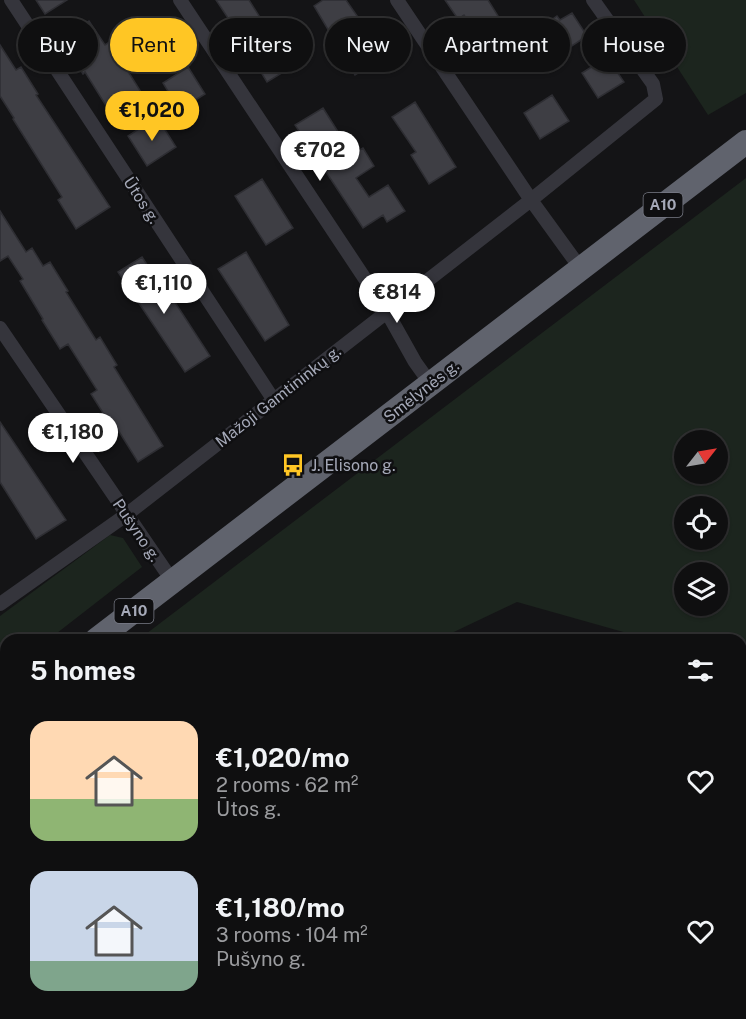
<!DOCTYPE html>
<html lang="en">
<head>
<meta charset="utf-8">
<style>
	body { margin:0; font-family:"Public Sans",sans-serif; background:#1d1d1e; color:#f1f3f6; height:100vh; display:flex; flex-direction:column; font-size:22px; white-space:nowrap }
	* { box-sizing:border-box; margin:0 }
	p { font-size:20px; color:#9b9c9f }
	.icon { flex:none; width:33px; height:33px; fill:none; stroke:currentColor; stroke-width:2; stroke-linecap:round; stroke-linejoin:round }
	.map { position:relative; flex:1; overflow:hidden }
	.drawer { position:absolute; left:0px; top:634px; width:747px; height:386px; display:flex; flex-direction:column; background:#0f0f10; border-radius:18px 18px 0 0; box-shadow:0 2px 4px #0004,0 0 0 2px #2f2f30 }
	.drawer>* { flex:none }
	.hud { position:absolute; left:18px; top:18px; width:711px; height:54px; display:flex; gap:12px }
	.needle { width:39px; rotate:59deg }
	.tools { position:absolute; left:674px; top:430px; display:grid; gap:12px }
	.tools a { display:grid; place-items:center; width:54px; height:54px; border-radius:50%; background:#0f0f10; box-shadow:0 2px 4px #0004,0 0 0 2px #2f2f30; font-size:30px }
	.price { position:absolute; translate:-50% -51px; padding:0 14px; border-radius:21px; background:#fff; color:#222; font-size:20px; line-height:39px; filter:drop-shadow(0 2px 3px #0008) }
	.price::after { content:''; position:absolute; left:50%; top:36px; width:18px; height:14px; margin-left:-9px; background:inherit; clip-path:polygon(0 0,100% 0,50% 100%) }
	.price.on { background:#ffc624; color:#111 }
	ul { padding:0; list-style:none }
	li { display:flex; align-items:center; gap:18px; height:150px; padding:0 30px }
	li span { display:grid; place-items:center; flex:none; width:168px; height:120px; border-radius:18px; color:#555 }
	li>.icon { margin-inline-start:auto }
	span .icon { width:72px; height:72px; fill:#fffc; stroke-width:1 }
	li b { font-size:26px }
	h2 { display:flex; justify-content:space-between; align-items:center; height:72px; padding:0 30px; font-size:26px }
	.chip { padding:0 21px; border-radius:27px; background:#0f0f10; box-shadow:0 2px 4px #0004,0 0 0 2px #2f2f30; font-size:21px; line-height:54px }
	.chip.on { background:#ffc624; color:#111 }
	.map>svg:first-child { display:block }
	.green { fill:#1c251e; fill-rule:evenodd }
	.building { fill:#3e3e44; stroke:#2e2e33; stroke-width:1.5 }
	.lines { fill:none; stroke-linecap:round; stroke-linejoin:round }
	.street { stroke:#35353c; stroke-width:14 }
	.highway { stroke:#60636d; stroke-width:24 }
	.labels { text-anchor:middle; stroke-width:5; stroke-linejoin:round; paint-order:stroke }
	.shield { fill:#0f0f11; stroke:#787b86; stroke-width:1.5 }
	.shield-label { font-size:15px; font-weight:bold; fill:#a5a9b8 }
	.street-label { font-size:16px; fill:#a5a9b8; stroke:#0f0f11 }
	.poi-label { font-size:16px; fill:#a5a9b8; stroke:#0f0f11; text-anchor:start }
</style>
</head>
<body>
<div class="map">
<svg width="746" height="1019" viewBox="0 0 746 1019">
	<rect width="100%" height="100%" fill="#141416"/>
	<path class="green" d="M 634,0 L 746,0 L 746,93 L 708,115 Z
		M 746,178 L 746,1019 L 579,1019 L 582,1014 L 741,1014 L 741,640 L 634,640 L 634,635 L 517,602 L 437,640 L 138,640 ZM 684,441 L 717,441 L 717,474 L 684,474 ZM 684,507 L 717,507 L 717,540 L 684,540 ZM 684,573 L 717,573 L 717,606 L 684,606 Z
		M 110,535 L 123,538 L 142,567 L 48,640 L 6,640 L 6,673 L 0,678 L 0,616 Z
		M 6,741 L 6,860 L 0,862 L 0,746 Z"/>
	<path class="building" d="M 36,0 L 67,0 L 45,14 Z
		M 216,0 L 249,0 L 283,54 L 277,57 L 285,71 L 267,82 L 256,64 L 252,67 L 228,31 L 234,27 Z
		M 323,0 L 346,0 L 385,56 L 355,75 L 314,6 Z
		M 445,0 L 488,0 L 518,48 L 489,66 L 473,40 L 478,37 L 464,15 L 458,19 Z
		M 572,13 L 587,36 L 561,53 L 544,25 L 557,16 L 560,20 Z
		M 149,17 L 163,40 L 157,44 L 160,48 L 148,55 L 146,51 L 124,65 L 141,92 L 110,112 L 85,72 L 83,74 L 61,39 L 89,21 L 105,45 Z
		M 0,45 L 16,70 L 21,67 L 38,94 L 36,95 L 110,207 L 76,229 L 58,200 L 62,197 L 13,119 L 14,118 L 0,96 Z
		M 607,57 L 624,82 L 598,98 L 582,73 Z
		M 188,67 L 205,94 L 175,113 L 167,101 L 172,98 L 163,83 Z
		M 552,95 L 569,121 L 540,139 L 524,113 Z
		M 415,102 L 456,167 L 429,184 L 411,155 L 416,152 L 392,117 Z
		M 323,108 L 352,154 L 363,148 L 374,166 L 356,178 L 369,197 L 388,185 L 405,211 L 387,222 L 383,215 L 363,228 L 295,125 Z
		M 157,117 L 176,147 L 147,166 L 128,136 Z
		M 262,179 L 293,228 L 266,245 L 235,196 Z
		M 0,211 L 26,252 L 32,248 L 43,266 L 50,262 L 68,291 L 66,292 L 96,340 L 100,337 L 117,365 L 114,367 L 163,446 L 138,462 L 113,422 L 110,424 L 91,394 L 97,390 L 68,344 L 60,349 L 42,320 L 43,319 L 20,281 L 23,279 L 8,256 L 0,261 Z
		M 246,252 L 289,325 L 265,341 L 218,269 Z
		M 142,257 L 163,289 L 165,287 L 210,356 L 185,372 L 118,272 Z
		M 0,422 L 66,520 L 36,539 L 0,482 Z"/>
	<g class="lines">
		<path class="street" d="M 11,0 L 273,399
			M 180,0 L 387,312 L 415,362 L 430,383
			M 397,0 L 531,200 L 581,269
			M 0,328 L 173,582
			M 0,604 L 126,515 L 531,200 L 656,99 L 653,84 L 593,0
			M 221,1019 L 222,1014
			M 471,1019 L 473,1014"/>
		<path class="highway" d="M 96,640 L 746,142
			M 0,714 L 6,709"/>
	</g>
	<defs>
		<g id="bus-bare" transform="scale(1.8)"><path d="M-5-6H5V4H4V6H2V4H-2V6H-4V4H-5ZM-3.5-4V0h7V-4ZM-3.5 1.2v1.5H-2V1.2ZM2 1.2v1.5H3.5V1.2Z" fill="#ffc624" stroke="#0f0f11" stroke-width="2.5" paint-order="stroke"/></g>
	</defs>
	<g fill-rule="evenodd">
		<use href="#bus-bare" x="293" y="465"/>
	</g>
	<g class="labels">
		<g class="shield">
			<rect x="643.5" y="193" width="39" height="24" rx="4.5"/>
			<rect x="114.5" y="599" width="39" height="24" rx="4.5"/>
		</g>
		<g class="shield-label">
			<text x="663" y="210">A10</text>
			<text x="134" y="616">A10</text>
		</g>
		<g class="street-label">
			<text transform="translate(142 200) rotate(57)" y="6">Ūtos g.</text>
			<text transform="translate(421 391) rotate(-38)" y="6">Smėlynės g.</text>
			<text transform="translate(278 396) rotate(-38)" y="6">Mažoji Gamtininkų g.</text>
			<text transform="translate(137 530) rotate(56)" y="6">Pušyno g.</text>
		</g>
		<g class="poi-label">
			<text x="311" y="471">J. Elisono g.</text>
		</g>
	</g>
</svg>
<div class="tools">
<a><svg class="needle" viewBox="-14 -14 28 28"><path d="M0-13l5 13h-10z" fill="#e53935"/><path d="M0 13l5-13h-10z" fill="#9b9c9f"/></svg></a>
<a><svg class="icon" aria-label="locate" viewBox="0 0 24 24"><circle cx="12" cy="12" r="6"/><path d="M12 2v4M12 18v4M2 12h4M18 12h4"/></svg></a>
<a><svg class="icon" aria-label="layers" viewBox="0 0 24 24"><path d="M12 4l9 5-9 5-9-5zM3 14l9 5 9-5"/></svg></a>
</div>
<b class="price on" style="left:152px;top:142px">€1,020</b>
<b class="price" style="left:320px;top:182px">€702</b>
<b class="price" style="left:164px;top:315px">€1,110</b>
<b class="price" style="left:397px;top:324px">€814</b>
<b class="price" style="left:73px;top:464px">€1,180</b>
<div class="hud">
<a class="chip">Buy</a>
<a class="chip on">Rent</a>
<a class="chip">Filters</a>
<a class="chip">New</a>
<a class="chip">Apartment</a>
<a class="chip">House</a>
</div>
<section class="drawer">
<h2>5 homes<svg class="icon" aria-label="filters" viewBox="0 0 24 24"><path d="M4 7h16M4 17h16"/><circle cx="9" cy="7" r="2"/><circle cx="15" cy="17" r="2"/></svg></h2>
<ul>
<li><span style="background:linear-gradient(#ffd9b3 65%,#8fb573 0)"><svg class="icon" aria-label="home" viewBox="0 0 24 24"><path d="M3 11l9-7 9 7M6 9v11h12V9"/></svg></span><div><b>€1,020/mo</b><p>2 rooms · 62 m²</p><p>Ūtos g.</p></div><svg class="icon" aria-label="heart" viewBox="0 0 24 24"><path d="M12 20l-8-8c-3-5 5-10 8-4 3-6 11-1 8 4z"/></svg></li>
<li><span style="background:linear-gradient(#c9d6e8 75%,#7fa58c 0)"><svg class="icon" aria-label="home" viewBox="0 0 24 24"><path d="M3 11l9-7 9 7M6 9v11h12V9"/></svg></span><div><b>€1,180/mo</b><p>3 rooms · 104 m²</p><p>Pušyno g.</p></div><svg class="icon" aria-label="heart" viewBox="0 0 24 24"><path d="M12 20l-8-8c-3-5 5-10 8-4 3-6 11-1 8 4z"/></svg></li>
</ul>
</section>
</div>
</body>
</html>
